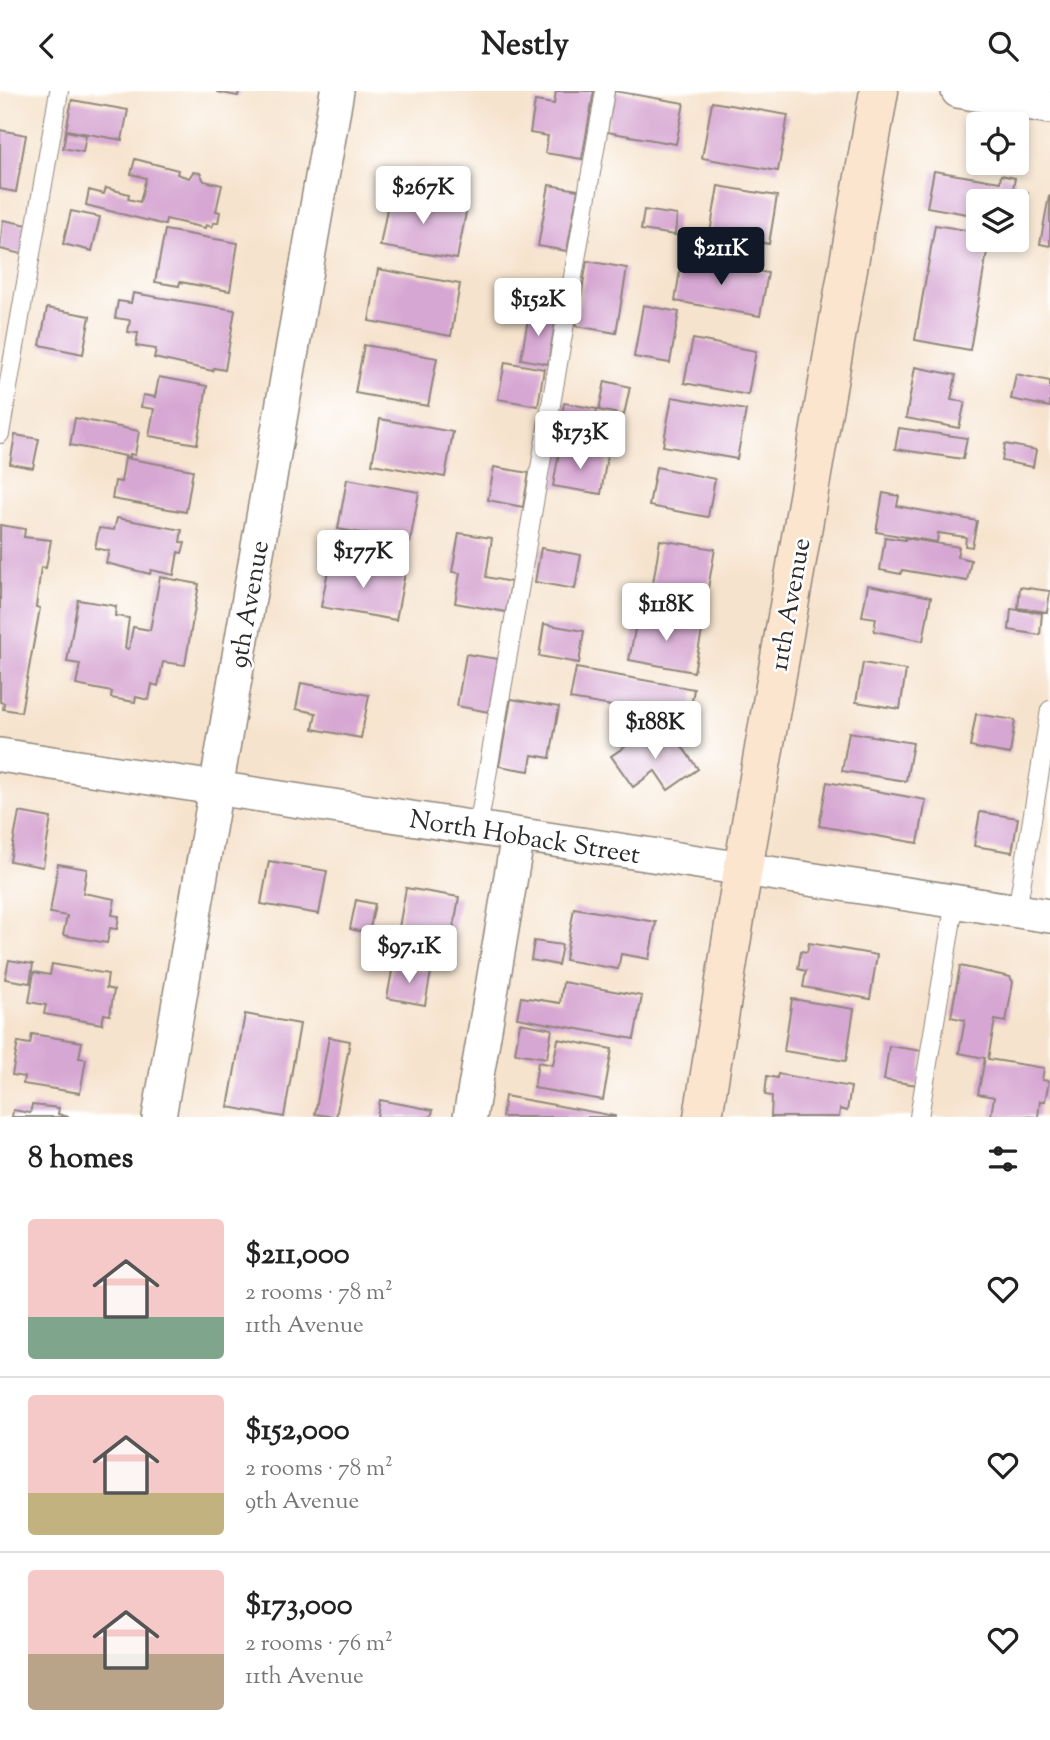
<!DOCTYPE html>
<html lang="en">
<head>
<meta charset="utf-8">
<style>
	body { margin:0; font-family:"Sorts Mill Goudy",serif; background:#f6f6f6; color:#222; height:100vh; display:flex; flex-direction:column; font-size:26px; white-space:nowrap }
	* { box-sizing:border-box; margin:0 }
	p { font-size:23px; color:#767676 }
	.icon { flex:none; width:38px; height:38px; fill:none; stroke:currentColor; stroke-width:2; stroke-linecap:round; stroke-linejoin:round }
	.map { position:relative; height:1026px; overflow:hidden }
	.side { display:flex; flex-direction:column; background:#fff; flex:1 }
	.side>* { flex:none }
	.tools { position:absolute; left:966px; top:21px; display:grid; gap:14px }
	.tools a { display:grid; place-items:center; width:63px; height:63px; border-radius:7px; background:#fff; box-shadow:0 4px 10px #0003; font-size:35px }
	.price { position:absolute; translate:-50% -60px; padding:0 16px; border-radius:7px; background:#fff; color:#222; font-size:23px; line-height:46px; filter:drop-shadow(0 2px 4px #0008) }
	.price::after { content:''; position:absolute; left:50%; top:42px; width:21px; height:16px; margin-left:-10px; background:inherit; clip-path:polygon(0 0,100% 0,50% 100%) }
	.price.current { background:#111827; color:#fff }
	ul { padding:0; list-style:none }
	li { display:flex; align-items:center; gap:21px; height:175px; padding:0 28px }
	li+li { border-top:2px solid #e0e0e0 }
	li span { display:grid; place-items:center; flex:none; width:196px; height:140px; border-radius:7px; color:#555 }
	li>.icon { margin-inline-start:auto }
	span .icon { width:84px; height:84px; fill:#fffc; stroke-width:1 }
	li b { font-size:30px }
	h2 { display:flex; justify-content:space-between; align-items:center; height:84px; padding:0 28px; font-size:30px }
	header { display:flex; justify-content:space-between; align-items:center; height:91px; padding:0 28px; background:#fff; font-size:32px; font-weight:800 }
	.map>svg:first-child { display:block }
	.building { fill:#d7a7d3 }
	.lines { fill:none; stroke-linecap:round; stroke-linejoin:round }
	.service-casing { stroke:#90877c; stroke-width:20 }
	.minor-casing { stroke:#90877c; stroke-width:36 }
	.secondary-casing { stroke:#90877c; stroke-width:41 }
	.service { stroke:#fff; stroke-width:18 }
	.minor { stroke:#fff; stroke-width:33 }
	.secondary { stroke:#fbe5cf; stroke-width:38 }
	.labels { text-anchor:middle; stroke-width:5; stroke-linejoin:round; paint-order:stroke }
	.street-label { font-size:26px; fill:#2b2b2b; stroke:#fff }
</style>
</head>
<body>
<header><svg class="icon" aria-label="back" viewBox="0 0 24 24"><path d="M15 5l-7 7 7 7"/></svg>Nestly<svg class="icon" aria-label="search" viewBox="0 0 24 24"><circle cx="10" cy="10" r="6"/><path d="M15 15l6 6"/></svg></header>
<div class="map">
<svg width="1050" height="1026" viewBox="0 0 1050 1026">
	<rect width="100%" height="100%" fill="#fff"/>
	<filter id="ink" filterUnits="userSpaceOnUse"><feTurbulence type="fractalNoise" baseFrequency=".0143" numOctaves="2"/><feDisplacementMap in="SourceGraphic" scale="14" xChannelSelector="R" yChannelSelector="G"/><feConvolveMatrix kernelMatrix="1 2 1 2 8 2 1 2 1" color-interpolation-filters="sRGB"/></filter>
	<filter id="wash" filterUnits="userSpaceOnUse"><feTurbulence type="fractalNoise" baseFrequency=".00686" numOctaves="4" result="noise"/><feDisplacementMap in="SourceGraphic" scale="28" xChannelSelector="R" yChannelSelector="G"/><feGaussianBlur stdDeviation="1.57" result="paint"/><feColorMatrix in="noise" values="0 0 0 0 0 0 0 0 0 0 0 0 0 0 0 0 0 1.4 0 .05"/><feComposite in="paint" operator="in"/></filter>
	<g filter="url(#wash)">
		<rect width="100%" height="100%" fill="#f6e3cd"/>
		<g id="blocks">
			<path class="building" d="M 217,0 L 239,0 L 238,5 L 217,1 Z
				M 556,0 L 594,0 L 582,68 L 545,62 L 548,45 L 530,42 L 535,10 L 554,13 Z
				M 614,0 L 684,12 L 676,53 L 607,41 Z
				M 72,9 L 128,19 L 122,49 L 66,39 Z
				M 712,11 L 788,24 L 778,80 L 702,67 Z
				M 0,39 L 26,44 L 16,101 L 0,98 Z
				M 66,40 L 86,44 L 83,61 L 63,57 Z
				M 135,68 L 178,79 L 177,83 L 189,87 L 193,81 L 200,82 L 204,90 L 222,94 L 216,120 L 220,121 L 218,132 L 213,132 L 212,136 L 206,134 L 205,137 L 166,128 L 165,134 L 86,114 L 89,99 L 104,103 L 106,97 L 129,103 L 128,108 L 140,111 L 146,87 L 131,83 Z
				M 934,80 L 1000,91 L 1001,84 L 1015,87 L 1013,98 L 1028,101 L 1023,133 L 1017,132 L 1017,110 L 978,110 L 978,125 L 927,116 Z
				M 549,94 L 578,99 L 567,160 L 538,155 Z
				M 718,95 L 777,105 L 769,153 L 710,142 Z
				M 390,102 L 467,116 L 457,168 L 380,155 Z
				M 1049,105 L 1050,105 L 1050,155 L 1040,153 Z
				M 644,119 L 677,124 L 675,144 L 641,139 Z
				M 71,120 L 100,126 L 92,160 L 63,153 Z
				M 3,129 L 28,134 L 22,163 L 0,158 Z
				M 935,134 L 978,141 L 978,149 L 989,149 L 970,259 L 915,249 Z
				M 165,139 L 238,152 L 230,200 L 180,191 L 179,195 L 155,191 Z
				M 682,167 L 768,182 L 760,225 L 675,210 Z
				M 587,170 L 627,177 L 616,242 L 576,235 Z
				M 378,178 L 460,193 L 451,245 L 369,230 Z
				M 133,202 L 235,219 L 225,279 L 214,277 L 213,280 L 154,267 L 156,258 L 136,255 L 138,242 L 128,241 L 130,229 L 115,227 L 118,210 L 131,212 Z
				M 643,214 L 679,221 L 670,272 L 634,266 Z
				M 47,217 L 90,225 L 83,263 L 40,254 Z
				M 529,222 L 556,227 L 548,273 L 521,268 Z
				M 693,248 L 756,260 L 748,304 L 684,292 Z
				M 364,254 L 437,267 L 428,315 L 355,302 Z
				M 505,271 L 544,278 L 538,315 L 498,308 Z
				M 915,276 L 956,284 L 951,309 L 965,311 L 959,337 L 906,327 Z
				M 1016,283 L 1050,290 L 1050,316 L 1011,308 Z
				M 159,286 L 207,295 L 197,353 L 149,345 L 154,318 L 141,316 L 143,304 L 155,306 Z
				M 605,290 L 630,296 L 624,324 L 599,319 Z
				M 672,306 L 746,319 L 737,368 L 663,355 Z
				M 564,312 L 597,318 L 590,355 L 558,349 Z
				M 75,327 L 139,340 L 135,364 L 130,363 L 130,366 L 70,354 Z
				M 380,328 L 453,341 L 445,386 L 372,373 Z
				M 899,337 L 967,347 L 963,368 L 895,358 Z
				M 15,344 L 39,348 L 33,377 L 10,373 Z
				M 1005,353 L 1036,359 L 1033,376 L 1002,370 Z
				M 560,356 L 607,365 L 601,403 L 553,395 Z
				M 125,367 L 193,379 L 186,421 L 112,408 L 115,390 L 121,391 Z
				M 494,376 L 529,382 L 523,416 L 488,409 Z
				M 656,376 L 715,388 L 708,426 L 649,415 Z
				M 347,388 L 419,401 L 410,451 L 338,438 Z
				M 883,402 L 899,405 L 897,415 L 977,430 L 972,456 L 965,455 L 966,446 L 938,442 L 937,451 L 876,441 Z
				M 117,427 L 182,439 L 180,451 L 185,452 L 182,462 L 178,461 L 174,484 L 151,479 L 150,483 L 106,472 L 109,460 L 95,457 L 99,437 L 114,439 Z
				M 0,434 L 25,438 L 24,446 L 51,449 L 46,477 L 41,476 L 36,516 L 40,517 L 21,621 L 3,618 L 4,612 L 0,611 Z
				M 459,442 L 492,447 L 486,486 L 511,491 L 506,521 L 455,512 L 460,482 L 452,481 Z
				M 885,446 L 905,449 L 905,447 L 959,456 L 957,466 L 971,469 L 967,490 L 902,479 L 901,483 L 880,479 Z
				M 660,449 L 715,458 L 705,514 L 651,505 Z
				M 541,457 L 581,464 L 575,498 L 535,491 Z
				M 330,469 L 405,482 L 396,529 L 321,516 Z
				M 160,486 L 199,493 L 185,574 L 163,571 L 158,595 L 152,593 L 149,609 L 136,606 L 135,611 L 111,607 L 112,601 L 76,594 L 80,573 L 67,571 L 78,509 L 116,515 L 115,525 L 129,527 L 125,557 L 129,558 L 133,536 L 150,539 Z
				M 868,494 L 931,506 L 923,550 L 874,540 L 876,527 L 862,525 Z
				M 1020,496 L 1050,500 L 1047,521 L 1018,517 Z
				M 1011,518 L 1042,522 L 1040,544 L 1009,539 Z
				M 638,523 L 703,535 L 694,581 L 629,569 Z
				M 544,533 L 584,540 L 579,572 L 539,565 Z
				M 466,563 L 498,568 L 489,621 L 457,615 Z
				M 863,572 L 906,579 L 900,618 L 856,611 Z
				M 576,577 L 694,598 L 689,628 L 570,608 Z
				M 301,592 L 369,604 L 361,647 L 313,638 L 316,622 L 296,618 Z
				M 511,608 L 559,616 L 550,667 L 532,664 L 529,680 L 499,675 Z
				M 976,623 L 1015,629 L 1010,663 L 970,656 Z
				M 849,641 L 913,652 L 906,690 L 842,680 Z
				M 644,643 L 653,657 L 673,643 L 698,678 L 668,699 L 655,680 L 633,696 L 611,665 Z
				M 827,691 L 926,709 L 918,752 L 819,735 Z
				M 19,721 L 51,727 L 43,776 L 10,770 Z
				M 980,721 L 1018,727 L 1012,761 L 974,755 Z
				M 269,770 L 327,780 L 319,823 L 261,813 Z
				M 58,773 L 87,778 L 83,802 L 115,808 L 112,824 L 119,825 L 117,838 L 110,837 L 107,852 L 63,844 L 67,825 L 50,822 Z
				M 406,797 L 459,806 L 450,858 L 397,848 Z
				M 356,809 L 375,813 L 369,842 L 350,838 Z
				M 574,817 L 656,831 L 649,868 L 621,863 L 618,878 L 565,869 Z
				M 534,850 L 562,854 L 558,874 L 531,869 Z
				M 809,852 L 877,864 L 870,908 L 803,896 L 806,880 L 798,878 L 801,860 L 807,861 Z
				M 9,869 L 33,873 L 30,892 L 5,888 Z
				M 52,873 L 108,883 L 106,897 L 114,899 L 110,924 L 104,923 L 102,933 L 44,923 L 46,914 L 29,911 L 34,881 L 50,884 Z
				M 393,875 L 431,881 L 425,914 L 387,907 Z
				M 960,875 L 1010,886 L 1013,891 L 1006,931 L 995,929 L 988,968 L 1044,977 L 1042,989 L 1049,990 L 1045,1010 L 1040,1010 L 1038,1026 L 991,1024 L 994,1006 L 978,1003 L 985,967 L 959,962 L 965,929 L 951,926 Z
				M 563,891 L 642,905 L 634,948 L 517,927 L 521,906 L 560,912 Z
				M 792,908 L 854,918 L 846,970 L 784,960 Z
				M 245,923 L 300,933 L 284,1026 L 228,1016 Z
				M 520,932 L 552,938 L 547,967 L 515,962 Z
				M 32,943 L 82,951 L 79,967 L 86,968 L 80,1002 L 23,993 L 24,986 L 12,984 L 18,951 L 30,953 Z
				M 329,946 L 350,950 L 336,1026 L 315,1023 Z
				M 558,948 L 612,958 L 603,1009 L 534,997 L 538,971 L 553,974 Z
				M 889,955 L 923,960 L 918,994 L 884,989 Z
				M 778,983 L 851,996 L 847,1020 L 840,1018 L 839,1026 L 771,1026 L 772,1005 L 765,1004 L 767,985 L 777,987 Z
				M 505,1005 L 615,1025 L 615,1026 L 502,1026 Z
				M 380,1009 L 433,1019 L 431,1026 L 377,1026 Z
				M 32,1014 L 59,1017 L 58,1023 L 69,1026 L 12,1026 L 13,1019 L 30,1022 Z"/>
		</g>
	</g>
	<g filter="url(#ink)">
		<use href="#blocks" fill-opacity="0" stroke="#90877c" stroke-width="2"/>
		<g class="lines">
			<g class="service-casing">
				<path id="service" d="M 0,343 L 59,0
					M 478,737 L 605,0
					M 1017,820 L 1050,619
					M 919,1026 L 955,810"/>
			</g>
			<g class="minor-casing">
				<path id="minor" d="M 958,0 L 1050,16
					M 0,664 L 1050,825
					M 159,1026 L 337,0
					M 470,1026 L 518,744"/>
			</g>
			<g class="secondary-casing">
				<path id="secondary" d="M 703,1026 L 743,778 L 879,0"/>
			</g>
			<use href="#service" class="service"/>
			<use href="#minor" class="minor"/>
			<use href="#secondary" class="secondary"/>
		</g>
	</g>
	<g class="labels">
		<g class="street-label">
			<text transform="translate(248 513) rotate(-80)" y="9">9th Avenue</text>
			<text transform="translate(789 513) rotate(-80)" y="9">11th Avenue</text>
			<text transform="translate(525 745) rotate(9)" y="9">North Hoback Street</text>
		</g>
	</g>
</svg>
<div class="tools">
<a><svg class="icon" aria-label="locate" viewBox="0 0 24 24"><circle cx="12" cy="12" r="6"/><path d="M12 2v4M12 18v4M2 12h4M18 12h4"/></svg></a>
<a><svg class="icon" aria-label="layers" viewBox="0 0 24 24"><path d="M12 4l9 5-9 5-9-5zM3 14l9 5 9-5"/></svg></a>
</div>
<b class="price" style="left:423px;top:135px">$267K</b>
<b class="price current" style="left:721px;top:196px">$211K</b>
<b class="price" style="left:538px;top:247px">$152K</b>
<b class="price" style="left:580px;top:380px">$173K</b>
<b class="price" style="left:363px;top:499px">$177K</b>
<b class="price" style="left:666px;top:552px">$118K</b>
<b class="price" style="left:655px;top:670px">$188K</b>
<b class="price" style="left:409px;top:894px">$97.1K</b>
</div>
<section class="side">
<h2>8 homes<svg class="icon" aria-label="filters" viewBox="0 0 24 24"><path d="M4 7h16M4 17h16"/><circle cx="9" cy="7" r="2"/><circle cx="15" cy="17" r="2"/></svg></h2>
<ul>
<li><span style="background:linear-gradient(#f6c9c9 70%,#7fa58c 0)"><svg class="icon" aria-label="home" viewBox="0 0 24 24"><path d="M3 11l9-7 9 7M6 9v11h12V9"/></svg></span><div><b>$211,000</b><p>2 rooms · 78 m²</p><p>11th Avenue</p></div><svg class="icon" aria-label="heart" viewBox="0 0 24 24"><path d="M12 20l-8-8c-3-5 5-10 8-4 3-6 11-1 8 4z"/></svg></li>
<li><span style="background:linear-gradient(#f6c9c9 70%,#c2b280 0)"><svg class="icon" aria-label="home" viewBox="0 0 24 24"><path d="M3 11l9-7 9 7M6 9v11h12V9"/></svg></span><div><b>$152,000</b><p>2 rooms · 78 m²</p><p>9th Avenue</p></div><svg class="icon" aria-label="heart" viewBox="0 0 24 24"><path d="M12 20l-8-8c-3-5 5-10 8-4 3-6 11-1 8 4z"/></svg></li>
<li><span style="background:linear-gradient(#f6c9c9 60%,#b9a48a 0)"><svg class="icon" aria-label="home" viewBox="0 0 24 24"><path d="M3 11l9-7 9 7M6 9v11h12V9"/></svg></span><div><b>$173,000</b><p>2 rooms · 76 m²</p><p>11th Avenue</p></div><svg class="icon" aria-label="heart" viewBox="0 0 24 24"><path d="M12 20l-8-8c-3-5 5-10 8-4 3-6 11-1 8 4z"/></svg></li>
</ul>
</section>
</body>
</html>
